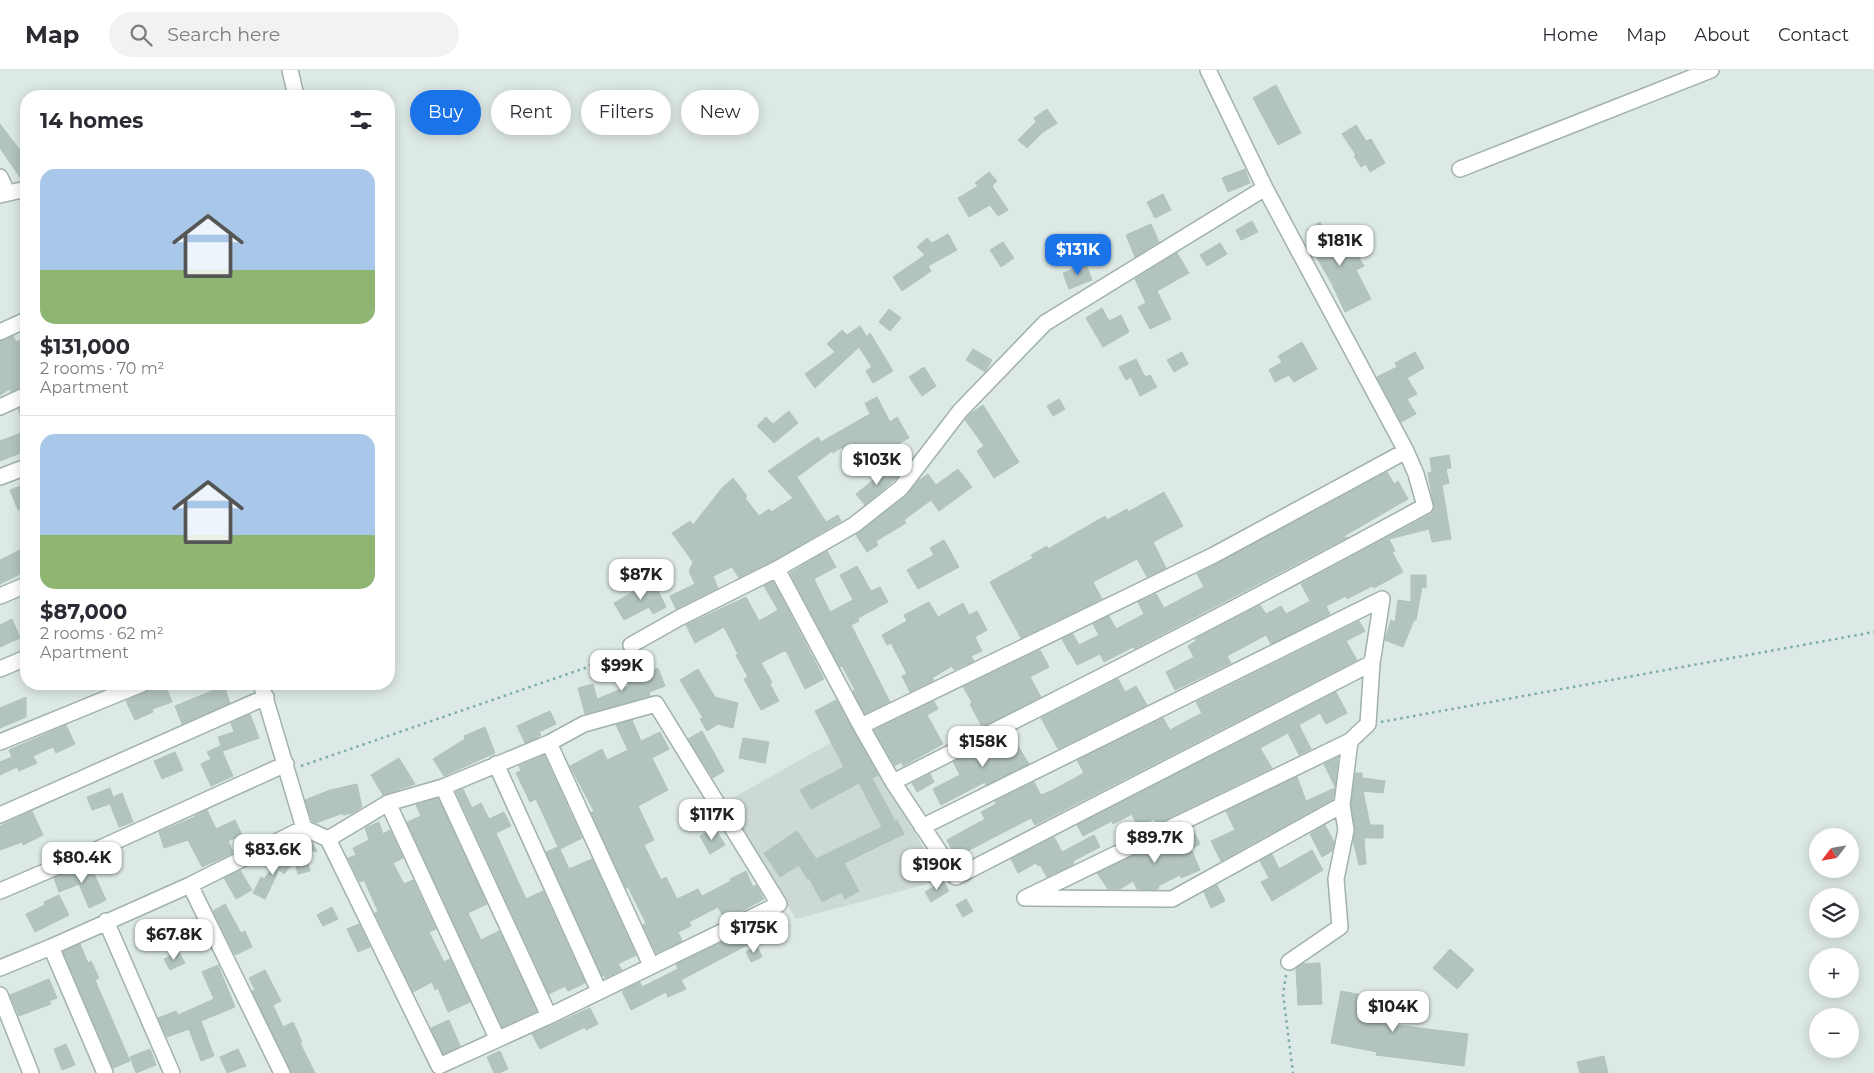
<!DOCTYPE html>
<html lang="en">
<head>
<meta charset="utf-8">
<style>
	body { margin:0; font-family:Montserrat,sans-serif; background:#f2f2f3; color:#2b2b33; height:100vh; display:flex; flex-direction:column; font-size:19px; white-space:nowrap }
	* { box-sizing:border-box; margin:0 }
	p { font-size:16px; color:#7c7c81 }
	.icon { flex:none; width:28px; height:28px; fill:none; stroke:currentColor; stroke-width:2; stroke-linecap:round; stroke-linejoin:round }
	.map { position:relative; flex:1; overflow:hidden }
	.details { position:absolute; left:20px; top:20px; width:375px; height:600px; display:flex; flex-direction:column; background:#fff; border-radius:20px; box-shadow:0 2px 12px #0003 }
	.details>* { flex:none }
	.guide { position:absolute; left:410px; top:20px; width:475px; height:45px; display:flex; gap:10px }
	.needle { width:32px; rotate:239deg }
	.controls { position:absolute; left:1809px; top:758px; display:grid; gap:10px }
	.controls a { display:grid; place-items:center; width:50px; height:50px; border-radius:50%; background:#fff; box-shadow:0 2px 12px #0003; font-size:25px }
	.price { position:absolute; translate:-50% -42px; padding:0 11px; border-radius:10px; background:#fff; color:#222; font-size:16px; line-height:32px; filter:drop-shadow(0 1px 2px #0008) }
	.price::after { content:''; position:absolute; left:50%; top:30px; width:15px; height:11px; margin-left:-8px; background:inherit; clip-path:polygon(0 0,100% 0,50% 100%) }
	.price.active { background:#1a73e8; color:#fff }
	ul { padding:0; list-style:none }
	li { display:grid; align-content:center; gap:10px; height:265px; padding:0 20px }
	li+li { border-top:1px solid #e1e1e2 }
	li span { display:grid; place-items:center; height:155px; border-radius:15px; color:#555 }
	li>.icon { margin-inline-start:auto }
	span .icon { width:90px; height:90px; fill:#fffc; stroke-width:1 }
	li b { font-size:21px }
	h2 { display:flex; justify-content:space-between; align-items:center; height:60px; padding:0 20px; font-size:21px }
	.chip { padding:0 18px; border-radius:22px; background:#fff; box-shadow:0 2px 12px #0003; font-size:18px; line-height:45px }
	.chip.active { background:#1a73e8; color:#fff }
	header { display:flex; align-items:center; gap:30px; box-sizing:border-box; height:70px; padding:0 25px; background:#fff; border-bottom:1px solid #e1e1e2 }
	header strong { font-size:24px }
	nav { display:flex; gap:28px; margin-inline-start:auto; font-size:18px }
	.search { width:350px; height:45px; background:#f2f2f3; display:flex; align-items:center; gap:12px; box-sizing:border-box; padding:0 18px; border-radius:28px; color:#7c7c81; font-size:19px }
	.map>svg:first-child { display:block }
	.built { fill:#ccd9d5 }
	.building { fill:#b3c4c0; stroke:#b0c3be }
	.lines { fill:none; stroke-linecap:round; stroke-linejoin:round }
	.street-casing { stroke:#a0b1ae; stroke-width:18 }
	.path { stroke:#7dada7; stroke-width:2.5; stroke-dasharray:2.5 4; stroke-linecap:butt }
	.street { stroke:#fff; stroke-width:15 }
</style>
</head>
<body>
<header>
<strong>Map</strong>
<div class="search"><svg class="icon" aria-label="search" viewBox="0 0 24 24"><circle cx="10" cy="10" r="6"/><path d="M15 15l6 6"/></svg>Search here</div>
<nav><a>Home</a><a>Map</a><a>About</a><a>Contact</a></nav>
</header>
<div class="map">
<svg width="1874" height="1003" viewBox="0 0 1874 1003">
	<rect width="100%" height="100%" fill="#dde9e6"/>
	<path class="built" d="M 855,659 L 942,810 L 796,849 L 726,732 Z"/>
	<path class="building" d="M 1276,15 L 1301,63 L 1278,75 L 1253,28 Z
		M 1047,39 L 1057,53 L 1042,63 L 1027,78 L 1018,70 L 1036,52 L 1034,48 Z
		M 0,54 L 26,88 L 26,110 L 22,110 L 0,78 Z
		M 1356,55 L 1366,71 L 1371,69 L 1385,93 L 1370,102 L 1366,94 L 1361,97 L 1354,86 L 1356,85 L 1342,64 Z
		M 1245,99 L 1250,113 L 1228,122 L 1222,108 Z
		M 989,102 L 997,111 L 992,116 L 1008,140 L 998,146 L 990,135 L 969,147 L 958,128 L 978,116 L 975,113 Z
		M 1163,124 L 1171,140 L 1155,148 L 1147,132 Z
		M 1252,151 L 1258,162 L 1241,170 L 1236,160 Z
		M 1320,152 L 1330,171 L 1344,163 L 1364,196 L 1356,200 L 1371,229 L 1345,242 L 1332,214 L 1313,181 L 1317,179 L 1307,160 Z
		M 1151,154 L 1159,172 L 1135,187 L 1126,165 Z
		M 948,164 L 957,180 L 928,196 L 931,201 L 902,221 L 893,207 L 925,185 L 917,177 L 927,168 L 932,173 Z
		M 1003,172 L 1014,188 L 1001,197 L 990,180 Z
		M 1220,173 L 1227,184 L 1207,196 L 1200,185 Z
		M 1177,183 L 1189,203 L 1157,221 L 1171,249 L 1150,259 L 1138,237 L 1146,233 L 1135,209 Z
		M 1086,194 L 1092,210 L 1069,219 L 1063,203 Z
		M 1102,238 L 1109,251 L 1121,245 L 1129,262 L 1103,277 L 1086,248 Z
		M 889,239 L 901,248 L 890,261 L 879,252 Z
		M 860,256 L 867,267 L 870,263 L 893,301 L 873,313 L 866,301 L 872,297 L 859,277 L 815,318 L 805,304 L 835,282 L 827,274 L 842,260 L 847,265 Z
		M 13,266 L 16,272 L 26,267 L 26,290 L 22,292 L 26,303 L 26,316 L 11,322 L 10,319 L 0,325 L 0,271 Z
		M 1302,272 L 1317,299 L 1294,312 L 1289,305 L 1275,312 L 1269,300 L 1282,292 L 1278,286 Z
		M 973,279 L 992,290 L 985,302 L 966,290 Z
		M 1182,282 L 1188,294 L 1174,302 L 1167,290 Z
		M 1415,282 L 1424,298 L 1407,308 L 1417,324 L 1407,329 L 1416,344 L 1401,352 L 1377,307 L 1397,297 L 1395,293 Z
		M 1136,289 L 1145,307 L 1150,305 L 1157,317 L 1140,326 L 1131,307 L 1126,310 L 1119,297 Z
		M 924,297 L 936,316 L 922,326 L 909,307 Z
		M 877,327 L 890,352 L 897,347 L 909,368 L 853,398 L 842,377 L 833,383 L 832,381 L 797,407 L 826,452 L 838,445 L 841,451 L 773,491 L 739,508 L 732,497 L 713,506 L 718,518 L 676,539 L 670,526 L 695,514 L 689,501 L 693,492 L 672,463 L 690,451 L 693,455 L 722,418 L 733,408 L 747,426 L 745,428 L 759,446 L 769,439 L 771,442 L 793,428 L 768,401 L 818,367 L 821,372 L 870,344 L 865,333 Z
		M 1059,329 L 1065,339 L 1053,346 L 1047,336 Z
		M 26,335 L 26,357 L 18,339 Z
		M 983,335 L 1019,392 L 994,408 L 977,381 L 984,376 L 965,350 L 971,343 Z
		M 789,341 L 798,353 L 774,373 L 757,356 L 766,347 L 773,354 Z
		M 26,361 L 26,381 L 0,391 L 0,371 Z
		M 1449,385 L 1451,398 L 1446,399 L 1449,413 L 1442,415 L 1451,469 L 1432,472 L 1429,459 L 1389,469 L 1395,481 L 1392,482 L 1403,502 L 1374,518 L 1372,516 L 1347,529 L 1346,526 L 1326,536 L 1330,544 L 1271,574 L 1266,565 L 1227,586 L 1231,593 L 1175,620 L 1166,602 L 1194,587 L 1188,576 L 1196,571 L 1195,569 L 1260,535 L 1266,544 L 1281,536 L 1286,544 L 1310,531 L 1301,514 L 1431,444 L 1434,437 L 1428,403 L 1432,402 L 1430,388 Z
		M 888,398 L 898,407 L 865,435 L 856,424 Z
		M 958,399 L 972,417 L 939,441 L 931,430 L 904,450 L 906,453 L 876,471 L 878,475 L 867,482 L 856,465 L 907,425 L 918,411 L 928,404 L 936,415 Z
		M 1387,402 L 1394,414 L 1398,411 L 1408,429 L 1344,466 L 1345,468 L 1348,467 L 1134,579 L 1133,577 L 1104,592 L 1100,584 L 1077,595 L 1070,582 L 1069,582 L 1062,569 L 1073,564 L 1079,575 L 1099,565 L 1093,554 L 1109,546 L 1116,559 L 1144,544 L 1138,532 L 1156,524 L 1164,538 L 1204,517 L 1197,504 Z
		M 26,414 L 26,436 L 18,440 L 10,420 Z
		M 1164,422 L 1183,456 L 1153,472 L 1166,498 L 1147,507 L 1137,489 L 1093,512 L 1102,529 L 1021,568 L 990,512 L 1033,488 L 1031,485 L 1047,476 L 1048,479 L 1105,446 L 1107,450 L 1127,439 L 1128,442 Z
		M 944,470 L 959,497 L 918,519 L 907,500 L 934,485 L 930,478 Z
		M 26,477 L 26,501 L 0,514 L 0,490 Z
		M 827,481 L 836,497 L 814,509 L 830,542 L 853,530 L 840,505 L 857,496 L 871,521 L 880,517 L 888,532 L 858,548 L 859,551 L 851,555 L 890,632 L 865,644 L 853,621 L 855,620 L 842,596 L 840,597 L 790,503 Z
		M 1411,505 L 1426,505 L 1426,518 L 1422,517 L 1416,550 L 1414,550 L 1403,577 L 1385,570 L 1391,550 L 1395,552 L 1398,530 L 1411,532 Z
		M 653,510 L 666,537 L 653,544 L 649,537 L 624,550 L 614,533 Z
		M 773,511 L 824,609 L 805,619 L 786,581 L 782,582 L 761,593 L 772,612 L 770,614 L 779,631 L 761,640 L 744,609 L 748,607 L 736,585 L 738,584 L 724,557 L 695,573 L 686,555 L 746,527 L 759,551 L 778,540 L 764,516 Z
		M 929,532 L 938,547 L 963,533 L 969,545 L 977,541 L 987,560 L 975,567 L 982,581 L 971,586 L 974,591 L 954,600 L 952,596 L 932,608 L 934,610 L 910,622 L 902,606 L 907,604 L 891,573 L 887,575 L 882,565 L 907,551 L 904,545 Z
		M 12,549 L 20,568 L 0,577 L 0,555 Z
		M 1359,551 L 1365,561 L 1346,571 L 1357,590 L 1035,755 L 1031,748 L 956,787 L 947,770 L 985,749 L 981,742 L 996,734 L 995,731 L 1034,712 L 1041,725 L 1053,720 L 1084,703 L 1077,690 L 1163,648 L 1170,660 L 1202,643 L 1196,632 Z
		M 1040,580 L 1049,597 L 1030,607 L 1041,627 L 982,657 L 970,634 L 972,632 L 963,617 Z
		M 658,598 L 665,616 L 649,622 L 650,626 L 585,644 L 578,618 L 593,614 L 597,629 L 629,616 L 625,606 L 642,600 L 644,605 Z
		M 698,599 L 715,627 L 738,633 L 733,658 L 718,654 L 707,661 L 700,649 L 703,648 L 680,610 Z
		M 1118,609 L 1125,622 L 1136,616 L 1147,635 L 1058,679 L 1041,648 Z
		M 156,614 L 165,614 L 172,632 L 152,639 L 153,642 L 135,650 L 126,631 L 146,622 L 151,616 Z
		M 224,616 L 230,633 L 182,654 L 175,636 Z
		M 1336,622 L 1347,643 L 1326,654 L 1320,643 L 1299,655 L 1311,679 L 1299,685 L 1288,663 L 1260,678 L 1272,698 L 1157,754 L 1154,749 L 1138,758 L 1132,744 L 1113,754 L 1112,751 L 1083,766 L 1077,755 Z
		M 26,627 L 26,647 L 0,658 L 0,638 Z
		M 836,630 L 878,705 L 872,708 L 895,751 L 897,750 L 904,764 L 844,793 L 859,821 L 845,829 L 841,822 L 822,832 L 809,808 L 807,809 L 799,795 L 780,807 L 764,783 L 797,761 L 816,789 L 882,757 L 859,713 L 811,739 L 800,720 L 844,697 L 815,641 Z
		M 934,631 L 938,639 L 927,645 L 943,674 L 903,696 L 901,692 L 895,696 L 874,660 Z
		M 550,641 L 556,654 L 539,662 L 541,665 L 537,668 L 525,673 L 517,656 Z
		M 250,644 L 259,668 L 223,681 L 218,667 L 234,662 L 231,653 Z
		M 632,650 L 641,671 L 660,662 L 669,679 L 652,688 L 668,720 L 638,736 L 654,770 L 644,775 L 661,810 L 666,807 L 677,829 L 698,819 L 702,826 L 731,811 L 730,809 L 746,801 L 753,817 L 756,815 L 764,829 L 725,850 L 718,837 L 689,852 L 691,856 L 678,862 L 682,871 L 656,883 L 643,855 L 646,853 L 628,817 L 626,818 L 591,743 L 594,741 L 570,696 L 602,679 L 607,690 L 628,680 L 616,655 Z
		M 66,655 L 75,674 L 56,683 L 53,677 L 33,686 L 37,693 L 19,701 L 17,697 L 0,705 L 0,692 L 12,687 L 9,680 Z
		M 485,657 L 495,683 L 444,706 L 433,689 L 465,669 L 464,666 Z
		M 702,661 L 724,701 L 713,708 L 688,669 Z
		M 1010,663 L 1029,694 L 986,715 L 985,712 L 941,735 L 933,719 L 960,705 L 953,692 Z
		M 743,668 L 769,672 L 765,693 L 739,688 Z
		M 220,676 L 233,706 L 211,716 L 201,694 L 211,689 L 207,682 Z
		M 175,682 L 183,700 L 162,709 L 154,691 Z
		M 544,685 L 582,768 L 560,779 L 569,799 L 592,789 L 636,885 L 618,894 L 622,900 L 605,908 L 604,905 L 602,906 L 546,782 L 558,777 L 536,729 L 530,732 L 516,703 L 521,701 L 519,696 Z
		M 1338,687 L 1338,689 L 1335,717 L 1324,694 Z
		M 399,688 L 415,714 L 383,725 L 371,705 Z
		M 1355,703 L 1362,703 L 1362,708 L 1385,711 L 1383,723 L 1363,721 L 1370,755 L 1383,755 L 1383,768 L 1364,768 L 1366,794 L 1359,795 L 1353,770 L 1355,759 L 1351,735 Z
		M 930,704 L 934,712 L 917,722 L 912,713 Z
		M 1297,707 L 1306,731 L 1335,718 L 1333,729 L 1221,791 L 1211,771 L 1235,760 L 1226,741 Z
		M 357,714 L 362,737 L 353,743 L 343,745 L 343,743 L 316,753 L 312,751 L 305,730 L 330,720 Z
		M 110,718 L 113,727 L 122,723 L 133,752 L 119,757 L 110,734 L 92,740 L 87,727 Z
		M 463,719 L 472,738 L 481,733 L 489,749 L 504,742 L 511,756 L 496,763 L 526,829 L 543,821 L 585,913 L 568,921 L 565,916 L 549,924 L 456,722 Z
		M 438,728 L 487,834 L 468,843 L 481,870 L 499,861 L 537,941 L 502,957 L 407,752 L 421,746 L 416,735 Z
		M 207,740 L 216,759 L 235,750 L 242,765 L 228,771 L 233,782 L 231,784 L 202,797 L 188,770 L 164,778 L 159,762 L 195,747 L 195,746 Z
		M 32,741 L 43,765 L 23,775 L 22,772 L 0,780 L 0,756 Z
		M 379,752 L 383,764 L 390,760 L 403,788 L 393,793 L 404,814 L 413,810 L 436,859 L 429,862 L 444,892 L 450,889 L 470,932 L 448,942 L 438,918 L 435,920 L 432,912 L 413,922 L 375,843 L 378,841 L 364,810 L 360,812 L 348,788 L 356,785 L 353,778 L 369,770 L 365,758 Z
		M 1325,755 L 1334,772 L 1332,781 L 1322,787 L 1310,764 Z
		M 715,758 L 725,775 L 710,784 L 700,766 Z
		M 1192,758 L 1200,774 L 1191,779 L 1200,800 L 1181,808 L 1180,805 L 1158,816 L 1159,818 L 1155,820 L 1137,819 L 1133,811 L 1120,819 L 1108,819 L 1097,803 Z
		M 1094,765 L 1100,777 L 1073,791 L 1074,794 L 1047,807 L 1040,795 L 1038,796 L 1036,793 L 1018,803 L 1011,789 L 1054,767 L 1062,782 Z
		M 304,768 L 312,772 L 317,782 L 304,778 L 310,801 L 298,804 L 293,786 L 297,772 Z
		M 1312,780 L 1323,800 L 1272,831 L 1261,812 L 1269,808 L 1260,791 L 1272,784 L 1279,799 Z
		M 284,783 L 294,792 L 284,804 L 279,800 L 265,829 L 253,823 L 261,807 L 264,809 Z
		M 89,793 L 106,830 L 89,838 L 79,814 L 59,822 L 54,808 Z
		M 240,800 L 252,820 L 236,829 L 224,808 Z
		M 943,811 L 949,821 L 931,832 L 925,822 Z
		M 1217,815 L 1225,831 L 1211,838 L 1204,822 Z
		M 59,825 L 69,845 L 35,862 L 26,844 L 45,835 L 44,832 Z
		M 966,829 L 973,841 L 963,847 L 956,835 Z
		M 225,834 L 241,863 L 245,861 L 252,877 L 235,885 L 213,841 Z
		M 332,837 L 338,849 L 323,856 L 317,845 Z
		M 782,843 L 789,856 L 778,861 L 771,848 Z
		M 359,854 L 370,877 L 358,882 L 347,859 Z
		M 745,861 L 751,873 L 681,910 L 686,919 L 668,927 L 666,922 L 631,940 L 622,921 L 640,912 L 642,917 L 678,899 L 676,894 Z
		M 80,874 L 88,893 L 91,891 L 99,908 L 95,910 L 130,991 L 113,998 L 63,882 Z
		M 757,876 L 762,887 L 751,892 L 746,882 Z
		M 1450,879 L 1474,900 L 1457,919 L 1433,898 Z
		M 179,882 L 185,893 L 170,900 L 164,889 Z
		M 1320,893 L 1322,934 L 1298,935 L 1296,898 L 1302,894 Z
		M 218,895 L 235,937 L 201,951 L 214,986 L 201,991 L 189,959 L 167,967 L 158,948 L 176,941 L 178,945 L 214,929 L 202,902 Z
		M 265,900 L 281,931 L 273,935 L 283,957 L 293,952 L 302,972 L 300,973 L 315,1003 L 292,1003 L 252,921 L 255,920 L 249,908 Z
		M 49,909 L 57,928 L 49,931 L 51,934 L 19,946 L 10,925 Z
		M 1341,921 L 1383,929 L 1381,938 L 1397,940 L 1395,955 L 1468,964 L 1464,996 L 1376,985 L 1377,982 L 1331,973 Z
		M 590,938 L 598,954 L 586,960 L 585,957 L 540,979 L 532,964 Z
		M 449,950 L 460,976 L 443,984 L 431,958 Z
		M 66,974 L 75,995 L 62,1000 L 54,979 Z
		M 150,979 L 156,995 L 136,1003 L 130,987 Z
		M 238,979 L 246,996 L 227,1003 L 220,987 Z
		M 500,981 L 508,999 L 499,1003 L 494,1003 L 487,987 Z
		M 1604,986 L 1608,1003 L 1580,1003 L 1577,992 Z"/>
	<g class="lines">
		<g class="street-casing">
			<path id="street" d="M 290,0 L 296,26
				M 1460,99 L 1711,0
				M 0,107 L 7,122
				M 0,125 L 26,119
				M 0,262 L 26,250
				M 0,337 L 26,325
				M 0,407 L 26,397
				M 777,499 L 861,656
				M 0,526 L 26,515
				M 631,575 L 679,548 L 777,499 L 854,455 L 901,418 L 960,341 L 1045,253 L 1265,118
				M 1372,593 L 956,807 L 893,712 L 861,656 L 1214,485 L 1406,381
				M 0,599 L 26,588
				M 261,614 L 304,758
				M 0,672 L 142,614
				M 549,673 L 651,895
				M 496,694 L 599,921
				M 893,712 C 1072,622 1250,532 1425,436 L 1416,404 L 1406,381 L 1265,118 L 1208,0
				M 443,717 L 549,946
				M 388,733 L 497,968
				M 0,745 L 266,627
				M 922,757 L 1382,529
				M 190,815 L 282,1003
				M 0,821 L 96,780 L 286,694
				M 1025,828 L 1350,671
				M 1029,828 L 1172,829 L 1342,735
				M 106,851 L 172,1003
				M 51,877 L 105,1003
				M 1289,892 L 1340,857 L 1336,809 L 1346,760 L 1342,735 L 1350,671 L 1368,654 L 1372,593 L 1382,529
				M 0,898 L 51,877 L 190,815 L 304,758 L 328,769 L 388,733 L 443,717 L 549,673 L 584,654 L 656,634 L 779,834 L 549,946 L 439,996 L 328,769
				M 0,925 L 31,1003"/>
		</g>
		<path class="path" d="M 1381,652 L 1874,562
			M 301,696 L 585,598 L 618,581
			M 1286,905 L 1283,924 L 1293,1003"/>
		<use href="#street" class="street"/>
	</g>
</svg>
<div class="controls">
<a><svg class="needle" viewBox="-14 -14 28 28"><path d="M0-13l5 13h-10z" fill="#e53935"/><path d="M0 13l5-13h-10z" fill="#7c7c81"/></svg></a>
<a><svg class="icon" aria-label="layers" viewBox="0 0 24 24"><path d="M12 4l9 5-9 5-9-5zM3 14l9 5 9-5"/></svg></a>
<a>+</a>
<a>−</a>
</div>
<b class="price" style="left:1340px;top:197px">$181K</b>
<b class="price active" style="left:1078px;top:206px">$131K</b>
<b class="price" style="left:877px;top:416px">$103K</b>
<b class="price" style="left:641px;top:531px">$87K</b>
<b class="price" style="left:622px;top:622px">$99K</b>
<b class="price" style="left:983px;top:698px">$158K</b>
<b class="price" style="left:712px;top:771px">$117K</b>
<b class="price" style="left:1155px;top:794px">$89.7K</b>
<b class="price" style="left:273px;top:806px">$83.6K</b>
<b class="price" style="left:82px;top:814px">$80.4K</b>
<b class="price" style="left:937px;top:821px">$190K</b>
<b class="price" style="left:754px;top:884px">$175K</b>
<b class="price" style="left:174px;top:891px">$67.8K</b>
<b class="price" style="left:1393px;top:963px">$104K</b>
<div class="guide">
<a class="chip active">Buy</a>
<a class="chip">Rent</a>
<a class="chip">Filters</a>
<a class="chip">New</a>
</div>
<section class="details">
<h2>14 homes<svg class="icon" aria-label="filters" viewBox="0 0 24 24"><path d="M4 7h16M4 17h16"/><circle cx="9" cy="7" r="2"/><circle cx="15" cy="17" r="2"/></svg></h2>
<ul>
<li><span style="background:linear-gradient(#a9c7e8 65%,#8fb573 0)"><svg class="icon" aria-label="home" viewBox="0 0 24 24"><path d="M3 11l9-7 9 7M6 9v11h12V9"/></svg></span><div><b>$131,000</b><p>2 rooms · 70 m²</p><p>Apartment</p></div></li>
<li><span style="background:linear-gradient(#a9c7e8 65%,#8fb573 0)"><svg class="icon" aria-label="home" viewBox="0 0 24 24"><path d="M3 11l9-7 9 7M6 9v11h12V9"/></svg></span><div><b>$87,000</b><p>2 rooms · 62 m²</p><p>Apartment</p></div></li>
</ul>
</section>
</div>
</body>
</html>
